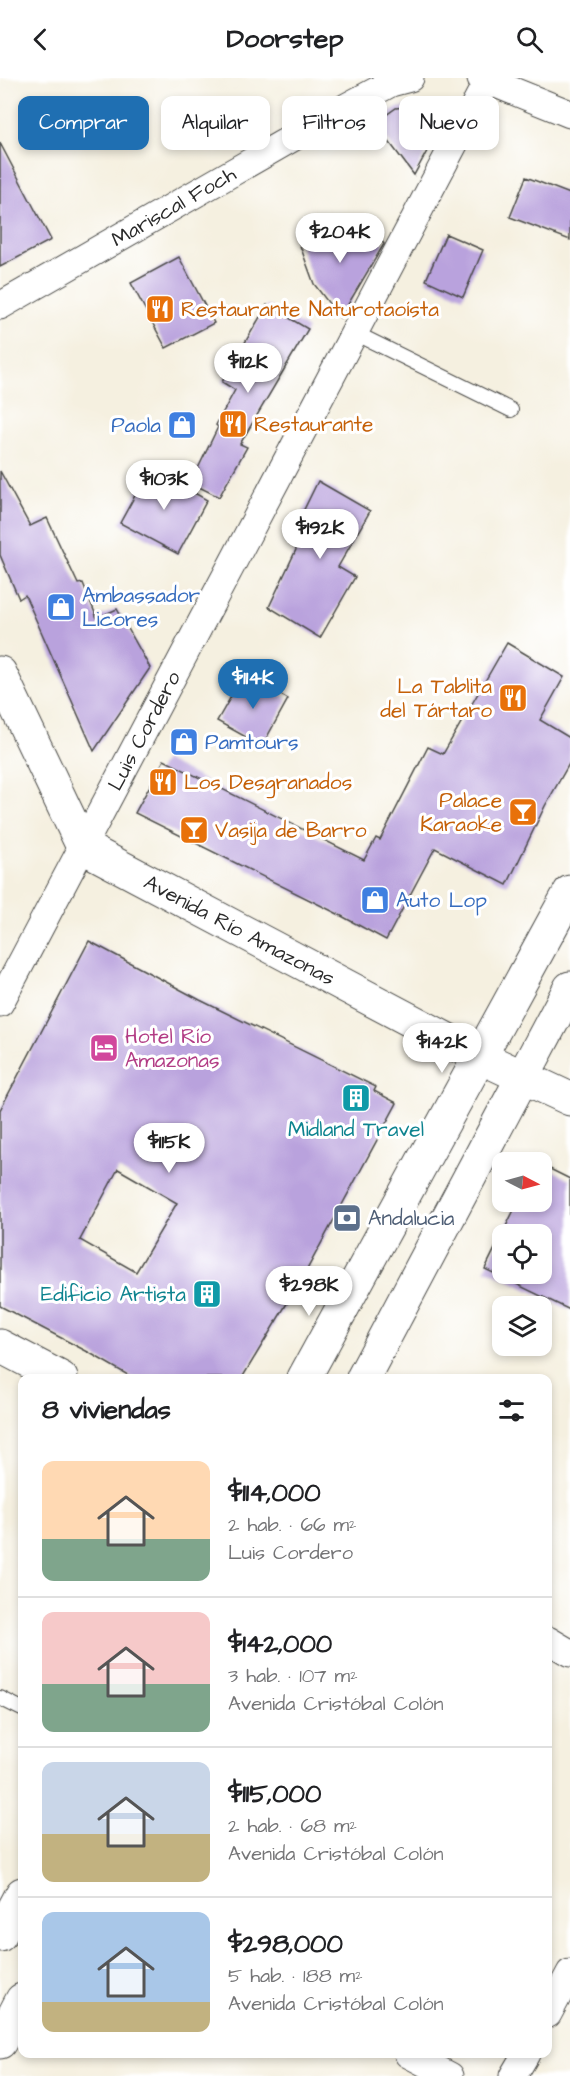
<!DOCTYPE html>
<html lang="es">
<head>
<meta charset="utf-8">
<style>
	body { margin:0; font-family:"Architects Daughter",sans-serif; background:#f2f2f2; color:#202124; height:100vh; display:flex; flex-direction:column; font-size:22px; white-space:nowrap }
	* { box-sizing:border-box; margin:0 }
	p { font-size:20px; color:#757577 }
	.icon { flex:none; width:33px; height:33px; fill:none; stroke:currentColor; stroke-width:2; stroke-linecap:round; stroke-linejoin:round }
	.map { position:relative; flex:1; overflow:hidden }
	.sheet { position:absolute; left:18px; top:1296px; width:534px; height:684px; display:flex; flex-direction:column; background:#fff; border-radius:12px; box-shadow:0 3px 9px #0003 }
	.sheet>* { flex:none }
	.banner { position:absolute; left:18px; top:18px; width:534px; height:54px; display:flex; gap:12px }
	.needle { width:39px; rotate:96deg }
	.fabs { position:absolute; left:492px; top:1074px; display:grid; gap:12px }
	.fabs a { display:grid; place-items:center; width:60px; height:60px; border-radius:12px; background:#fff; box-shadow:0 3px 9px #0003; font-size:30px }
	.price { position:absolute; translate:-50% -51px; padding:0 14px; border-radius:21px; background:#fff; color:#222; font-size:20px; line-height:39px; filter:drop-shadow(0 2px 3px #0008) }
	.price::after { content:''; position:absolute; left:50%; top:36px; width:18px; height:14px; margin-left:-9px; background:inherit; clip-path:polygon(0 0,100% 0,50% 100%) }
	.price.on { background:#1f6fb2; color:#fff }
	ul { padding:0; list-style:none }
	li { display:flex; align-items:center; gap:18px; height:150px; padding:0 24px }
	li+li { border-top:2px solid #e0e0e0 }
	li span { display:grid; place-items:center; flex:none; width:168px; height:120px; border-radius:12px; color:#555 }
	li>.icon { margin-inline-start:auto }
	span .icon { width:72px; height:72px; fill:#fffc; stroke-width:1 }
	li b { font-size:26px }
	h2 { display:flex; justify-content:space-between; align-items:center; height:72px; padding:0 24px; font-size:26px }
	.tag { padding:0 21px; border-radius:12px; background:#fff; box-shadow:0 3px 9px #0003; font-size:21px; line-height:54px }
	.tag.on { background:#1f6fb2; color:#fff }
	header { display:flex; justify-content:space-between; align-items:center; height:78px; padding:0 24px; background:#fff; font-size:27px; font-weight:700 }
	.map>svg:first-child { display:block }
	.building { fill:#b9a2dd; fill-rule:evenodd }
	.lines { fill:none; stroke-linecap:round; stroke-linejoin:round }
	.lane-casing { stroke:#494946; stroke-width:16 }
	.street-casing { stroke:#494946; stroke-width:29 }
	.secondary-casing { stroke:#494946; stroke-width:35 }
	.lane { stroke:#fff; stroke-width:14 }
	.street { stroke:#fff; stroke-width:27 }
	.secondary { stroke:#fff; stroke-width:33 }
	.labels { text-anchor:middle; stroke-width:6; stroke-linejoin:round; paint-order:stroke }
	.street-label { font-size:21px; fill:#2b2b2b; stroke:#fff }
	.food-label { font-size:21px; fill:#c56008; stroke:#fff; text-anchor:start }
	.shop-label { font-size:21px; fill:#366cbe; stroke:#fff; text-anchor:start }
	.hotel-label { font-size:21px; fill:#b23c85; stroke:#fff; text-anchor:start }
	.culture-label { font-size:21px; fill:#0d838f; stroke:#fff }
	.service-label { font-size:21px; fill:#4e5e75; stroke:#fff; text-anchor:start }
</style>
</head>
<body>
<header><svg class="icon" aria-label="back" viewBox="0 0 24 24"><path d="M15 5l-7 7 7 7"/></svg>Doorstep<svg class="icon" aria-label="search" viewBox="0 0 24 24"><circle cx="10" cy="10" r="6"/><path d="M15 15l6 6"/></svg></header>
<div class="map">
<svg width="570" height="1998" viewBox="0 0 570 1998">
	<rect width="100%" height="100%" fill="#fff"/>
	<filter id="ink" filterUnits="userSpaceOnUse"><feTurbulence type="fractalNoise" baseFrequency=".0167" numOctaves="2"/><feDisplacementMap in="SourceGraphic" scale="12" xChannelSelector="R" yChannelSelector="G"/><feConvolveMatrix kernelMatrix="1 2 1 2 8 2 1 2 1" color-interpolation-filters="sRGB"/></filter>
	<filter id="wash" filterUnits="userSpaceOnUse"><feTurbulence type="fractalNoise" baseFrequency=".008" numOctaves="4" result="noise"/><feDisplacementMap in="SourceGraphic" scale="24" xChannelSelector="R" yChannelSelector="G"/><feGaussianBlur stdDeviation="1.35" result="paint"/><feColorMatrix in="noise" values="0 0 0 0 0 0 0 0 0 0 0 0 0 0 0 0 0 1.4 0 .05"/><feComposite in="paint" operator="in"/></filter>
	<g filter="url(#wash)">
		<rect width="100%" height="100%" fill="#f5f0e0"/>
		<g id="blocks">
			<path class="building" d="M 412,28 L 423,32 L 431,40 L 436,52 L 433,62 L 414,97 L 375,45 L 396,30 Z
				M 0,65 L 51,162 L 0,189 Z
				M 526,99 L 570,116 L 570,162 L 510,139 Z
				M 366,143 L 384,166 L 340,240 L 314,206 L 298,162 L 319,149 L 337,174 Z
				M 446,156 L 483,172 L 463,219 L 426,202 Z
				M 179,179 L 214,245 L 166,270 L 131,205 Z
				M 267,227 L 308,251 L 240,366 L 247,369 L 219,419 L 191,405 L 218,349 L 216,347 L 235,312 L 222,304 Z
				M 150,390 L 207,422 L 178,476 L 120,445 Z
				M 0,393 L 30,448 L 47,440 L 78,506 L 83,505 L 97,540 L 117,531 L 150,590 L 94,673 L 25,517 L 19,521 L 0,477 Z
				M 318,403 L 370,433 L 338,489 L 355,499 L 320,560 L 269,529 L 302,459 L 293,454 Z
				M 507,565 L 564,599 L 540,642 L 570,660 L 570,684 L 545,728 L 507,807 L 435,770 L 386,862 L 336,835 L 135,735 L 164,682 L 364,782 L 376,760 L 380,762 L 428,669 L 443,676 Z
				M 244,596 L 288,621 L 262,668 L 217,643 Z
				M 89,863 L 200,922 L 376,1009 L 374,1013 L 397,1025 L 290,1223 L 289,1222 L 242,1300 L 133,1300 L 88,1274 L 0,1228 L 0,1032 ZM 118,1091 L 177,1125 L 136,1194 L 80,1162 Z
				M 542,1087 L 570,1101 L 570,1232 L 485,1191 L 518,1124 L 542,1124 ZM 502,1156 L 542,1156 L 542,1196 L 502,1196 Z"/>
		</g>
	</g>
	<g filter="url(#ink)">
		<use href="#blocks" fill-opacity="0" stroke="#494946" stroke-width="1.5"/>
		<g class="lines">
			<g class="lane-casing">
				<path id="lane" d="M 355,255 L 511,332
					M 0,1620 L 22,1631"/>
			</g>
			<g class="street-casing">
				<g id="street">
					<path d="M 481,0 L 570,36"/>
					<path id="s1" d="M 0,228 L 348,28 L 391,5 L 410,0"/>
					<path id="s2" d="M 0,925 L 489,0"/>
					<path d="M 548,1562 L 570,1575"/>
					<path d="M 548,1936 L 570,1895"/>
					<path d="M 408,1976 L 450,1998"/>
					<path d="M 513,1998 L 526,1976"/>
				</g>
			</g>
			<g class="secondary-casing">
				<g id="secondary">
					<path id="s3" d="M 0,595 L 83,769 L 480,979 L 570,1021"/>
					<path d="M 0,1268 L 61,1300"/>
					<path d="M 304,1300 L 570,814"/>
					<path d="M 363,1300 L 570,910"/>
					<path d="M 0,1857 L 22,1816"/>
					<path d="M 0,1964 L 22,1922"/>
				</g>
			</g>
			<use href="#lane" class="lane"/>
			<use href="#street" class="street"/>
			<use href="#secondary" class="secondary"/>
		</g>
	</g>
	<defs>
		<g id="restaurant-square" transform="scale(1.5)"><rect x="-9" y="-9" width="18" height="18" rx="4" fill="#e8710a" stroke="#fff"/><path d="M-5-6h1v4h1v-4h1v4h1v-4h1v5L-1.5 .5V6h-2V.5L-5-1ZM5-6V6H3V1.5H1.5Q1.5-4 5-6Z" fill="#fff"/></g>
		<g id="shop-square" transform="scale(1.5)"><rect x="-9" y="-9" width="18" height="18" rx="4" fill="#3f7fe0" stroke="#fff"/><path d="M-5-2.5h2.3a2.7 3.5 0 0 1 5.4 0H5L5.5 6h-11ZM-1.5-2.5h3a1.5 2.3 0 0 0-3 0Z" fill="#fff"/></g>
		<g id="bar-square" transform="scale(1.5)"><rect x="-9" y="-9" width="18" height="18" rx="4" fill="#e8710a" stroke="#fff"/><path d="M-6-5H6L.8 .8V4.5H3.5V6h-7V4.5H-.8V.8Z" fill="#fff"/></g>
		<g id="hotel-square" transform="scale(1.5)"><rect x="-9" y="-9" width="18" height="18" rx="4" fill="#d1479c" stroke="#fff"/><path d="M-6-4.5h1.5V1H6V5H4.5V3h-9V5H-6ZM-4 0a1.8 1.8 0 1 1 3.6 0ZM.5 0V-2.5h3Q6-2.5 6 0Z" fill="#fff"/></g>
		<g id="building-square" transform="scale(1.5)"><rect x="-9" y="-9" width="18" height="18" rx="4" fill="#0f9aa8" stroke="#fff"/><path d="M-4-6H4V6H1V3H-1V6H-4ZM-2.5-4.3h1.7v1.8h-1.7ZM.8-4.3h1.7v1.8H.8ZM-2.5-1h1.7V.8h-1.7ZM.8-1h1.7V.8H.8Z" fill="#fff"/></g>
		<g id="bank-square" transform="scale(1.5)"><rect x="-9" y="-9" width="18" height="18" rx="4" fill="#5c6f8a" stroke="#fff"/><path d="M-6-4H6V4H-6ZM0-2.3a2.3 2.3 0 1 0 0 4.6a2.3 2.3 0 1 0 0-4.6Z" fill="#fff"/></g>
	</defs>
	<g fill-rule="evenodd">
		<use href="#restaurant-square" x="160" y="231"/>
		<use href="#restaurant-square" x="233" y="346"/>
		<use href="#shop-square" x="182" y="347"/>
		<use href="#shop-square" x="61" y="529"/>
		<use href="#restaurant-square" x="513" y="620"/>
		<use href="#shop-square" x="184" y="664"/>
		<use href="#restaurant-square" x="163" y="704"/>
		<use href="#bar-square" x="523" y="734"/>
		<use href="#bar-square" x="194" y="752"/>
		<use href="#shop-square" x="375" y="822"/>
		<use href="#hotel-square" x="104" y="970"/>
		<use href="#building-square" x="356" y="1020"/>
		<use href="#bank-square" x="347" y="1140"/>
		<use href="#building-square" x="207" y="1216"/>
	</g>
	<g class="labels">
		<g class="street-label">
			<text dy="7" stroke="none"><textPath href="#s1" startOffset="200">Mariscal Foch</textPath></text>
			<text dy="7" stroke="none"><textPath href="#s2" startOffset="308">Luis Cordero</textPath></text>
			<text dy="7" stroke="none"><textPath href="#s3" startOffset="370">Avenida Río Amazonas</textPath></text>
		</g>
		<g class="food-label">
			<text x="181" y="238">Restaurante Naturotaoísta</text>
			<text x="254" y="353">Restaurante</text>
			<text x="492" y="615" text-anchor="end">La Tablita<tspan x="492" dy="24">del Tártaro</tspan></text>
			<text x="184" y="711">Los Desgranados</text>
			<text x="502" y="729" text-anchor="end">Palace<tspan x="502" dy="24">Karaoke</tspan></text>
			<text x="215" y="759">Vasija de Barro</text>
		</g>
		<g class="shop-label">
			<text x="161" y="354" text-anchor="end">Paola</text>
			<text x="82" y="524">Ambassador<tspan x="82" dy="24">Licores</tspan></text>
			<text x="205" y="671">Pamtours</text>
			<text x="396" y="829">Auto Lop</text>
		</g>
		<g class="hotel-label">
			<text x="125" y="965">Hotel Río<tspan x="125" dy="24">Amazonas</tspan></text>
		</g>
		<g class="culture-label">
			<text x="356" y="1058">Midland Travel</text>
			<text x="186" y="1223" text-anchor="end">Edificio Artista</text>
		</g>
		<g class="service-label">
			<text x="368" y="1147">Andalucia</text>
		</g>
	</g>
</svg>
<div class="fabs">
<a><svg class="needle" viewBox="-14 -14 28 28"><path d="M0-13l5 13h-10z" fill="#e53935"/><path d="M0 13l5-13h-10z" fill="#757577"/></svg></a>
<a><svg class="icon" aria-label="locate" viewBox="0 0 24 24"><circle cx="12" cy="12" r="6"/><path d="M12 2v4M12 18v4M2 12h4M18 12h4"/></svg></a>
<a><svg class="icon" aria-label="layers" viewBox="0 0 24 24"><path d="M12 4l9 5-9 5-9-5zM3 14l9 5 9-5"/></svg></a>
</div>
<b class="price" style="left:340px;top:186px">$204K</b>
<b class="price" style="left:248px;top:316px">$112K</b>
<b class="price" style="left:164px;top:433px">$103K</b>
<b class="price" style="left:320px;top:482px">$192K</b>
<b class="price on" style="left:253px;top:632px">$114K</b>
<b class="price" style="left:442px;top:996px">$142K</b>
<b class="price" style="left:169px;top:1096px">$115K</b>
<b class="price" style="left:309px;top:1239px">$298K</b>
<div class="banner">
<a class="tag on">Comprar</a>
<a class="tag">Alquilar</a>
<a class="tag">Filtros</a>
<a class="tag">Nuevo</a>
</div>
<section class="sheet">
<h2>8 viviendas<svg class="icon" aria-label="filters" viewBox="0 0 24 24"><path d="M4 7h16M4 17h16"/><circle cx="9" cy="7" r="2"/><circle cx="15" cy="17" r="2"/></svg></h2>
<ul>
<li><span style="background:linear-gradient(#ffd9b3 65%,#7fa58c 0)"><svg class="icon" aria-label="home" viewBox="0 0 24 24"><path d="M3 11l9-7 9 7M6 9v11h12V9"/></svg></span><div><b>$114,000</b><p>2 hab. · 66 m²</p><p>Luis Cordero</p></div></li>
<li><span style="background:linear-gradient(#f6c9c9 60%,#7fa58c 0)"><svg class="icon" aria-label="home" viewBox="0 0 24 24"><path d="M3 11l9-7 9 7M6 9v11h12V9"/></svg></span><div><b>$142,000</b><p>3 hab. · 107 m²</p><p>Avenida Cristóbal Colón</p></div></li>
<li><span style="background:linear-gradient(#c9d6e8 60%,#c2b280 0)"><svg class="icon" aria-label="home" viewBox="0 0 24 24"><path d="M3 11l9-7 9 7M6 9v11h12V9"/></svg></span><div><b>$115,000</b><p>2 hab. · 68 m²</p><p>Avenida Cristóbal Colón</p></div></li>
<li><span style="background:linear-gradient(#a9c7e8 75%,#c2b280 0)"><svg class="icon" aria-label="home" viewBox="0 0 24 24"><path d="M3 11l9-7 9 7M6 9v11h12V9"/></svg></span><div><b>$298,000</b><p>5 hab. · 188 m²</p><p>Avenida Cristóbal Colón</p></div></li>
</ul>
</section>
</div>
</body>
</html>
